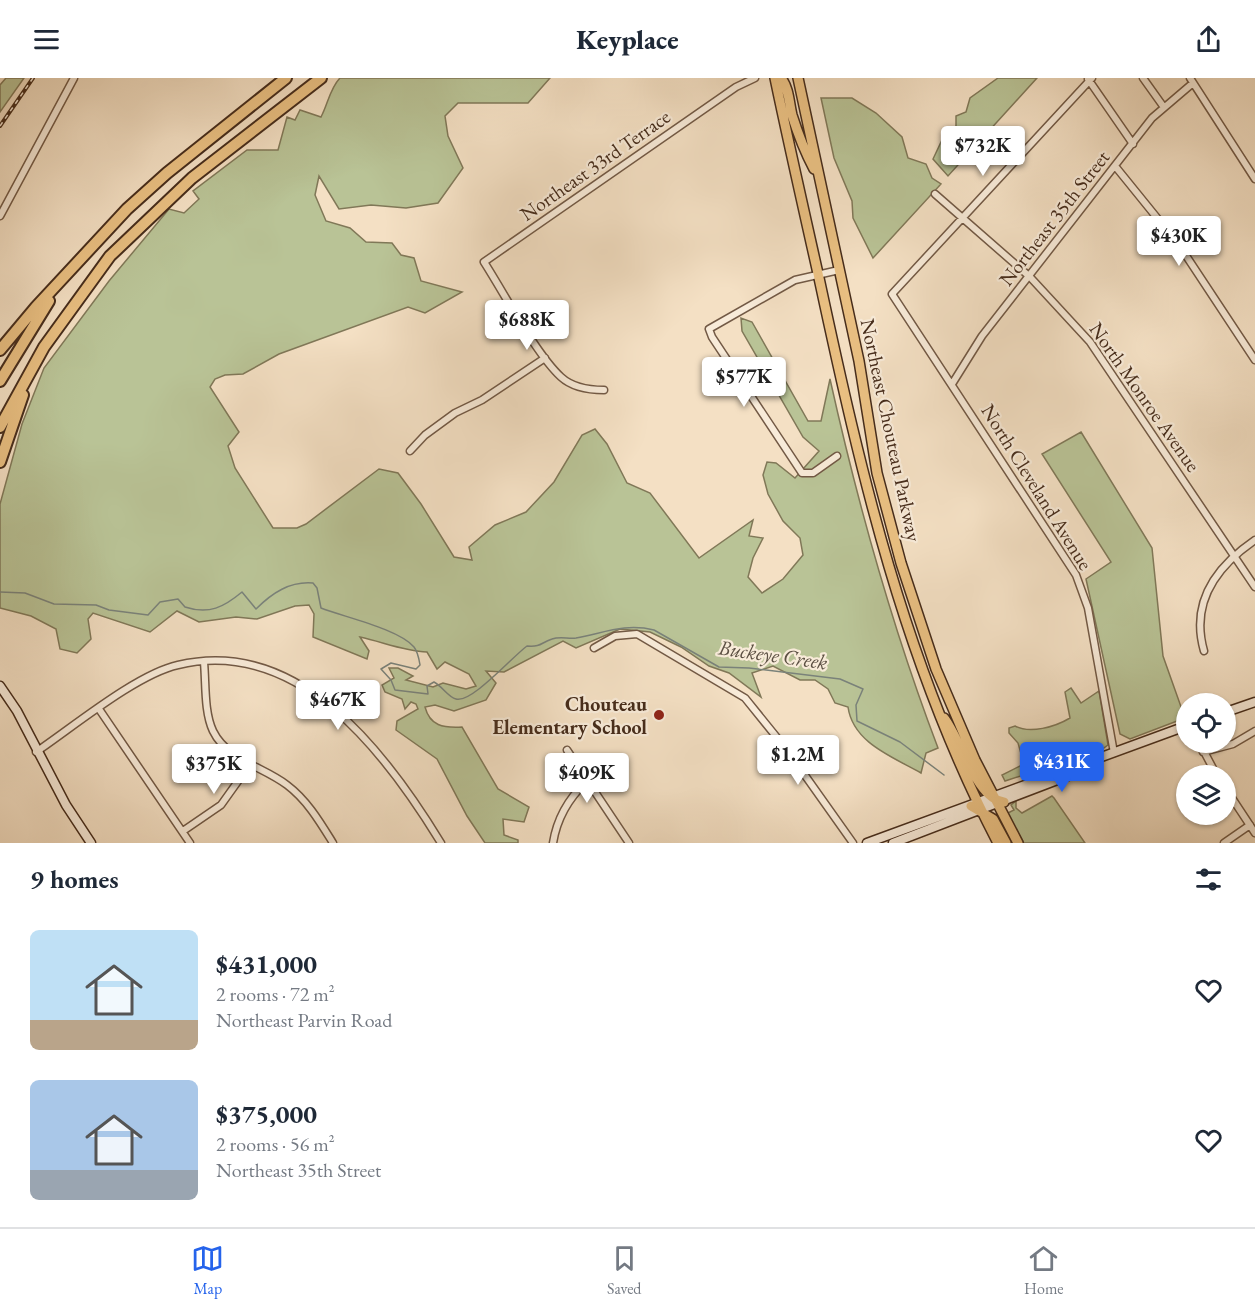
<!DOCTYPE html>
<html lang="en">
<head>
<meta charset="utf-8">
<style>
	body { margin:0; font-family:"EB Garamond",serif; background:#f6f6f7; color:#1f2937; height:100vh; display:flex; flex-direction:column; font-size:22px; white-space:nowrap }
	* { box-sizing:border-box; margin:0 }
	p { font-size:20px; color:#747a83 }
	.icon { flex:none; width:33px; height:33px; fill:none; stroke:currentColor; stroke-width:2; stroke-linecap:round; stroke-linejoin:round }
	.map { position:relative; height:765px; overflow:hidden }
	.side { display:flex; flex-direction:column; background:#fff; flex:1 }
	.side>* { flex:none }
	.controls { position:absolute; left:1176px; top:615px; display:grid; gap:12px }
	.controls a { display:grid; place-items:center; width:60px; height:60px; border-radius:50%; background:#fff; box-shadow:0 2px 4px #0004; font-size:30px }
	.price { position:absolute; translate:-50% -51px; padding:0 14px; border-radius:6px; background:#fff; color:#222; font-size:20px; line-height:39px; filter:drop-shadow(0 2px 3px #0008) }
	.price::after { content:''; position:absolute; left:50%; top:36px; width:18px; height:14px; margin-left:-9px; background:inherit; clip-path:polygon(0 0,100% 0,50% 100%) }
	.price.selected { background:#2563eb; color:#fff }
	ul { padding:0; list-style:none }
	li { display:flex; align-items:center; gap:18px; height:150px; padding:0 30px }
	li span { display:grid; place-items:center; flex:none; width:168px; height:120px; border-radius:9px; color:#555 }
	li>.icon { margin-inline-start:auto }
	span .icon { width:72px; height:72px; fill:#fffc; stroke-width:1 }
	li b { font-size:26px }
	h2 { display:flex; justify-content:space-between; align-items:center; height:72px; padding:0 30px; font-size:26px }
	header { display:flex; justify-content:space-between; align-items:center; height:78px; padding:0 30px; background:#fff; font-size:27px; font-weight:800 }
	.tabs { display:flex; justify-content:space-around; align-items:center; height:84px; border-top:2px solid #e0e1e3; background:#fff; font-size:16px; color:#747a83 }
	.tabs a { display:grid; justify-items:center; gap:3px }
	.tabs .selected { color:#2563eb }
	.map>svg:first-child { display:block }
	.green { fill:#b9c396; stroke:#807858; stroke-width:1.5 }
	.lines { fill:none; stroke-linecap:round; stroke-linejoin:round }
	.stream { stroke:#7a827a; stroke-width:1.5 }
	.street-casing { stroke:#725945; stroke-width:9 }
	.secondary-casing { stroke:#462c1b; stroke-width:11 }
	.primary-casing { stroke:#462c1b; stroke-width:12 }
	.highway-casing { stroke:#462c1b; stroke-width:14 }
	.street { stroke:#f8ebd9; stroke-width:6 }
	.secondary { stroke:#f8ebd9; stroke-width:8 }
	.primary { stroke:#eac082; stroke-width:9 }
	.highway { stroke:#eac082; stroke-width:10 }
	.rail-casing { stroke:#462c1b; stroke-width:4 }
	.rail { stroke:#f8ebd9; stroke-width:1.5; stroke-dasharray:4.5; stroke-linecap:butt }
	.poi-dot { fill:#8f2418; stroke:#f8ebd9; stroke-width:2 }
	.labels { text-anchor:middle; stroke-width:4.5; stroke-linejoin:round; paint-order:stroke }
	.street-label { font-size:20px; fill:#462c1b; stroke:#f8ebd9 }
	.poi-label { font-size:20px; font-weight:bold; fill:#462c1b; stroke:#f8ebd9; text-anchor:end }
	.water-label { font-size:21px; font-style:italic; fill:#5c5043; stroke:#f8ebd9 }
</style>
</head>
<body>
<header><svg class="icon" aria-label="menu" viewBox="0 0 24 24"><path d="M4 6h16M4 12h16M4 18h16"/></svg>Keyplace<svg class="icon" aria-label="share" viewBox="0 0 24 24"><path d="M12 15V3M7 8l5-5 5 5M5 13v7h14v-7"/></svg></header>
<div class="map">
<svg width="1255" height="765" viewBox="0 0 1255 765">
	<rect width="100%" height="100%" fill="#f4e0c4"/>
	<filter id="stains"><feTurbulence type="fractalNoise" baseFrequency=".00333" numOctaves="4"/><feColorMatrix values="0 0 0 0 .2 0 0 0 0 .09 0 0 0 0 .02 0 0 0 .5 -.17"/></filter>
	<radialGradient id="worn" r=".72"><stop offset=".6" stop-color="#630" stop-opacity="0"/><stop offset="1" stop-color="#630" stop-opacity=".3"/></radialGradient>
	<path class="green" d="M 6,0 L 24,0 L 0,34 L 0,7 Z
		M 340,0 L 550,0 L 528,25 L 458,25 L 445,38 L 448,58 L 463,90 L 438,125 L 406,130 L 371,127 L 339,131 L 319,98 L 315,117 L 326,143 L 350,150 L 366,164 L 392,165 L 401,177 L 414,180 L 421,203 L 462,214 L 425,235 L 408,229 L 279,276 L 243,296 L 225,297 L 215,301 L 210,309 L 239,354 L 228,368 L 235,390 L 273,450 L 297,450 L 306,446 L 379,391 L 398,395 L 421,426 L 454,479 L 472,482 L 469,469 L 495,447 L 526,434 L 554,404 L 582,357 L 595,351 L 607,366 L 627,405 L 650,415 L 699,480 L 753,442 L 749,458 L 763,460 L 753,480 L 748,499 L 762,515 L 783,501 L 803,477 L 800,460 L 783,443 L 768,416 L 763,397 L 767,384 L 776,385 L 795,400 L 819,373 L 803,359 L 742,253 L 741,240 L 752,244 L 808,343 L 821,343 L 830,301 C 858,427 892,549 938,670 L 926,675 L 921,695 C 893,679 853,665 848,629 L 835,625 L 828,611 L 815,602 L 800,602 L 773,588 L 752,595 L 761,619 L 729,595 L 709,588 L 681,569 L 650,554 L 620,551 L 576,570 L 563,563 L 504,594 L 486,593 L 496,605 L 486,622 L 454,633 L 435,627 L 425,629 C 430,648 443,650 462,649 L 498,711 L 529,729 L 524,744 L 503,741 L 504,757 L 518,762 L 518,765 L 485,765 L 467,738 L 437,681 L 396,652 L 397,643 L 418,631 L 416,626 L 411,624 L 405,631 L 402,621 L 385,614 L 382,607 L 394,600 L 389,590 L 398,590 L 413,598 L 406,602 L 433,609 L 443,605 L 466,611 L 476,608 L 469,596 L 445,584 L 437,591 L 427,574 C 404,573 383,564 360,559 L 369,573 L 367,581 L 313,559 L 314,536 L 309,527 L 295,528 L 257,541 L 236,539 L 199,544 L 177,533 L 150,554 L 93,535 L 88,541 L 91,561 L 77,575 L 60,571 L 56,551 L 31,538 L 0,530 L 0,426 L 22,346 L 44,290 L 109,203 L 169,131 L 184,135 L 199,121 L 193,113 L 247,72 L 278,72 L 287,39 L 295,42 L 300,32 L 321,39 C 328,26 330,10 340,0 Z
		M 998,0 L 1037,0 L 948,98 L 933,81 L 942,62 L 956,48 L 956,38 L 966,34 L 970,20 Z
		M 821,20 L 852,20 L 876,35 L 902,59 L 908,80 L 926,86 L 932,100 L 941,106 L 873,180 L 853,140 L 852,123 L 834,80 Z
		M 1081,354 L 1152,470 L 1163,578 L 1185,640 L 1130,661 L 1120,656 L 1086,501 L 1111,484 L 1042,376 Z
		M 1071,610 L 1081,625 L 1099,613 L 1108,667 L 1101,672 L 1005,703 L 1002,697 L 1024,686 L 1018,665 L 1009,655 L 1009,650 L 1015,648 C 1030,656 1055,649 1070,640 L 1065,614 Z
		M 1052,718 L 1054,720 L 1085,765 L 1024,765 L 1009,739 L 1008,735 L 1014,732 L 1011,727 L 1016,723 L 1016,730 L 1022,735 Z"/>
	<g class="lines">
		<path class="stream" d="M 0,514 L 25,515 L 54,526 L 96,527 L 109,532 L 148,537 L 160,524 L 178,521 L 185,529 C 209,537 224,529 242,514 L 256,531 C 272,515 290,503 313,505 L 317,510 L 321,530 C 344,539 399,551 414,569 C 418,574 419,581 420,587 L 416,591 L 391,585 L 381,591 L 391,602 L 395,612 L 428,616 L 427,608 L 434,604 C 442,608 448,619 456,621 C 471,626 513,578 527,568 C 542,569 540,565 552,561 C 560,558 568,561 576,560 C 604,555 625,545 654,552 L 719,589 L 749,590 L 840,601 L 863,611 L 856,627 L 857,643 L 900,664 L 944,697"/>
		<g class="street-casing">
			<path id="street" d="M 1092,0 L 892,216 L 1076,497 L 1088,530 L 1114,675
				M 1143,0 L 1163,28
				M 1190,0 L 1255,101
				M 1088,1 L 1133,66
				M 1115,88 L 1179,167 L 1255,282
				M 935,116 L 1030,199 L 1090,264 L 1255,509
				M 0,138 L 74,0
				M 952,306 L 982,258 L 1152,40 L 1193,5
				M 604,312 C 589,312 573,310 561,299 C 536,276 504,215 484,184 L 736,9 L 755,0
				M 410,373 L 425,357 L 455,335 L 482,322 L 545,280
				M 837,378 L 813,395 L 802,395 L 712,259 L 709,251 L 795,202 L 839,192
				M 594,570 L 615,558 L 637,556 L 745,620 L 787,672 L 853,765
				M 1204,573 C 1190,524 1217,488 1255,462
				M 204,584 C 206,606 204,634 213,653 C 227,682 264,689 287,707 C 307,722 320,744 333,765
				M 99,631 L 190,765
				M 1199,664 L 1217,698
				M 567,672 L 629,765
				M 36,674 C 73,649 137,596 178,587 C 299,558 386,675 441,765
				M 1203,674 L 1233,666 L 1255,653
				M 1226,711 L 1255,755
				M 183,753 L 221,727 L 251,685
				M 553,765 C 557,740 568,721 586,704
				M 1224,765 L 1250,747"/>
		</g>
		<g class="secondary-casing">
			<path id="secondary" d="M 0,608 L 17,633 L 66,727 L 91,765
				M 1226,634 L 1255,624
				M 867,765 L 1186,648
				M 893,765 L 1086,691"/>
		</g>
		<g class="primary-casing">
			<path id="primary" d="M 775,0 C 789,67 804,133 819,200 C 861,396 904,585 998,765
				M 781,0 C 789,10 789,25 792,37 C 798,56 805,74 814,91
				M 798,0 L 859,283 L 877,395 L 901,485 L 936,591 L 975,682 L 1018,765
				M 944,640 C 960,660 977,722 1004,724
				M 971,728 L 993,741 L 1006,765"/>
		</g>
		<g class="highway-casing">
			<path id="highway" d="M 0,272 L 36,229 L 127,131 L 167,95 L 286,0
				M 0,303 L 49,223
				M 0,349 L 44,269 L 110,178 L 192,100 L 321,0
				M 0,384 L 23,317"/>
		</g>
		<use href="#street" class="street"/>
		<use href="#secondary" class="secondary"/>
		<use href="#primary" class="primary"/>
		<use href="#highway" class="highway"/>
		<g class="rail-casing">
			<path id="rail" d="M 0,48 L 33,0"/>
		</g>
		<use href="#rail" class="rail"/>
	</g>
	<circle class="poi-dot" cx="659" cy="637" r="6"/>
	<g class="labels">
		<g class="street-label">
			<text transform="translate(595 87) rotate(-35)" y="7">Northeast 33rd Terrace</text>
			<text transform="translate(1054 140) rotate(-52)" y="7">Northeast 35th Street</text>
			<text transform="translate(1145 319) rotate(55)" y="7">North Monroe Avenue</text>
			<text transform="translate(891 352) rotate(78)" y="7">Northeast Chouteau Parkway</text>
			<text transform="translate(1037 409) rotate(58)" y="7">North Cleveland Avenue</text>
		</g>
		<g class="poi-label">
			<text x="647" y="633">Chouteau<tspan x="647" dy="23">Elementary School</tspan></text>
		</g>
		<g class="water-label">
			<text transform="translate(773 577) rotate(8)" y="7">Buckeye Creek</text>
		</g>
	</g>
	<rect width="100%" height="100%" filter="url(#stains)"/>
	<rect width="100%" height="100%" fill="url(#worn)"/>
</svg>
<div class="controls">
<a><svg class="icon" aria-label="locate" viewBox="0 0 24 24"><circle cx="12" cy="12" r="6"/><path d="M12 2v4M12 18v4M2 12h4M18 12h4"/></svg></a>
<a><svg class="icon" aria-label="layers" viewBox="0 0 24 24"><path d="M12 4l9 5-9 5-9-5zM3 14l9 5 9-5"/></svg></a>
</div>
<b class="price" style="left:983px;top:99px">$732K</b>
<b class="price" style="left:1179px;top:189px">$430K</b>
<b class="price" style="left:527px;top:273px">$688K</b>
<b class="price" style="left:744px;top:330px">$577K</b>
<b class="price" style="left:338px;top:653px">$467K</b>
<b class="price" style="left:798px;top:708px">$1.2M</b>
<b class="price selected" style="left:1062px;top:715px">$431K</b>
<b class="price" style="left:214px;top:717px">$375K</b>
<b class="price" style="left:587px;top:726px">$409K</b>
</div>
<section class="side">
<h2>9 homes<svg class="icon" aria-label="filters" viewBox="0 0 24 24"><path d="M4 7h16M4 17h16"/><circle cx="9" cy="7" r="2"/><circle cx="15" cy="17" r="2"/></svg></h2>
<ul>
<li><span style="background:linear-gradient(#bfe0f5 75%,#b9a48a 0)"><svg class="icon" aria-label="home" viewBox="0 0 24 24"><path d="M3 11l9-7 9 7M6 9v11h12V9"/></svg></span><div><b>$431,000</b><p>2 rooms · 72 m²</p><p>Northeast Parvin Road</p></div><svg class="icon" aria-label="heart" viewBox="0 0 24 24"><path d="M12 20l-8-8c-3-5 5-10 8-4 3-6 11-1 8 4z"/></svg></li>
<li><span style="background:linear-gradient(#a9c7e8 75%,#9aa5b1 0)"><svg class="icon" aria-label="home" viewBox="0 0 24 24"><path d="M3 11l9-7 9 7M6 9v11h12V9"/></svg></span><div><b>$375,000</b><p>2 rooms · 56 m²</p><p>Northeast 35th Street</p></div><svg class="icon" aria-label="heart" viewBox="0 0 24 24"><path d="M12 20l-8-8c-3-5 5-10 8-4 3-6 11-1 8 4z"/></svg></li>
</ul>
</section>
<nav class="tabs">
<a class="selected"><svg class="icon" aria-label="map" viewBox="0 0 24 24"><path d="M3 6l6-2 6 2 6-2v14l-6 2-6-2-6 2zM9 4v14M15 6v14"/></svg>Map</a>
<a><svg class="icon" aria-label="saved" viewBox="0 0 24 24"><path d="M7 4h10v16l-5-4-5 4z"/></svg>Saved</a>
<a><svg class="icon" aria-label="home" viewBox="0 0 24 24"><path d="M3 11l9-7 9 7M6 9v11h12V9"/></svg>Home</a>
</nav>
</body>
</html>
